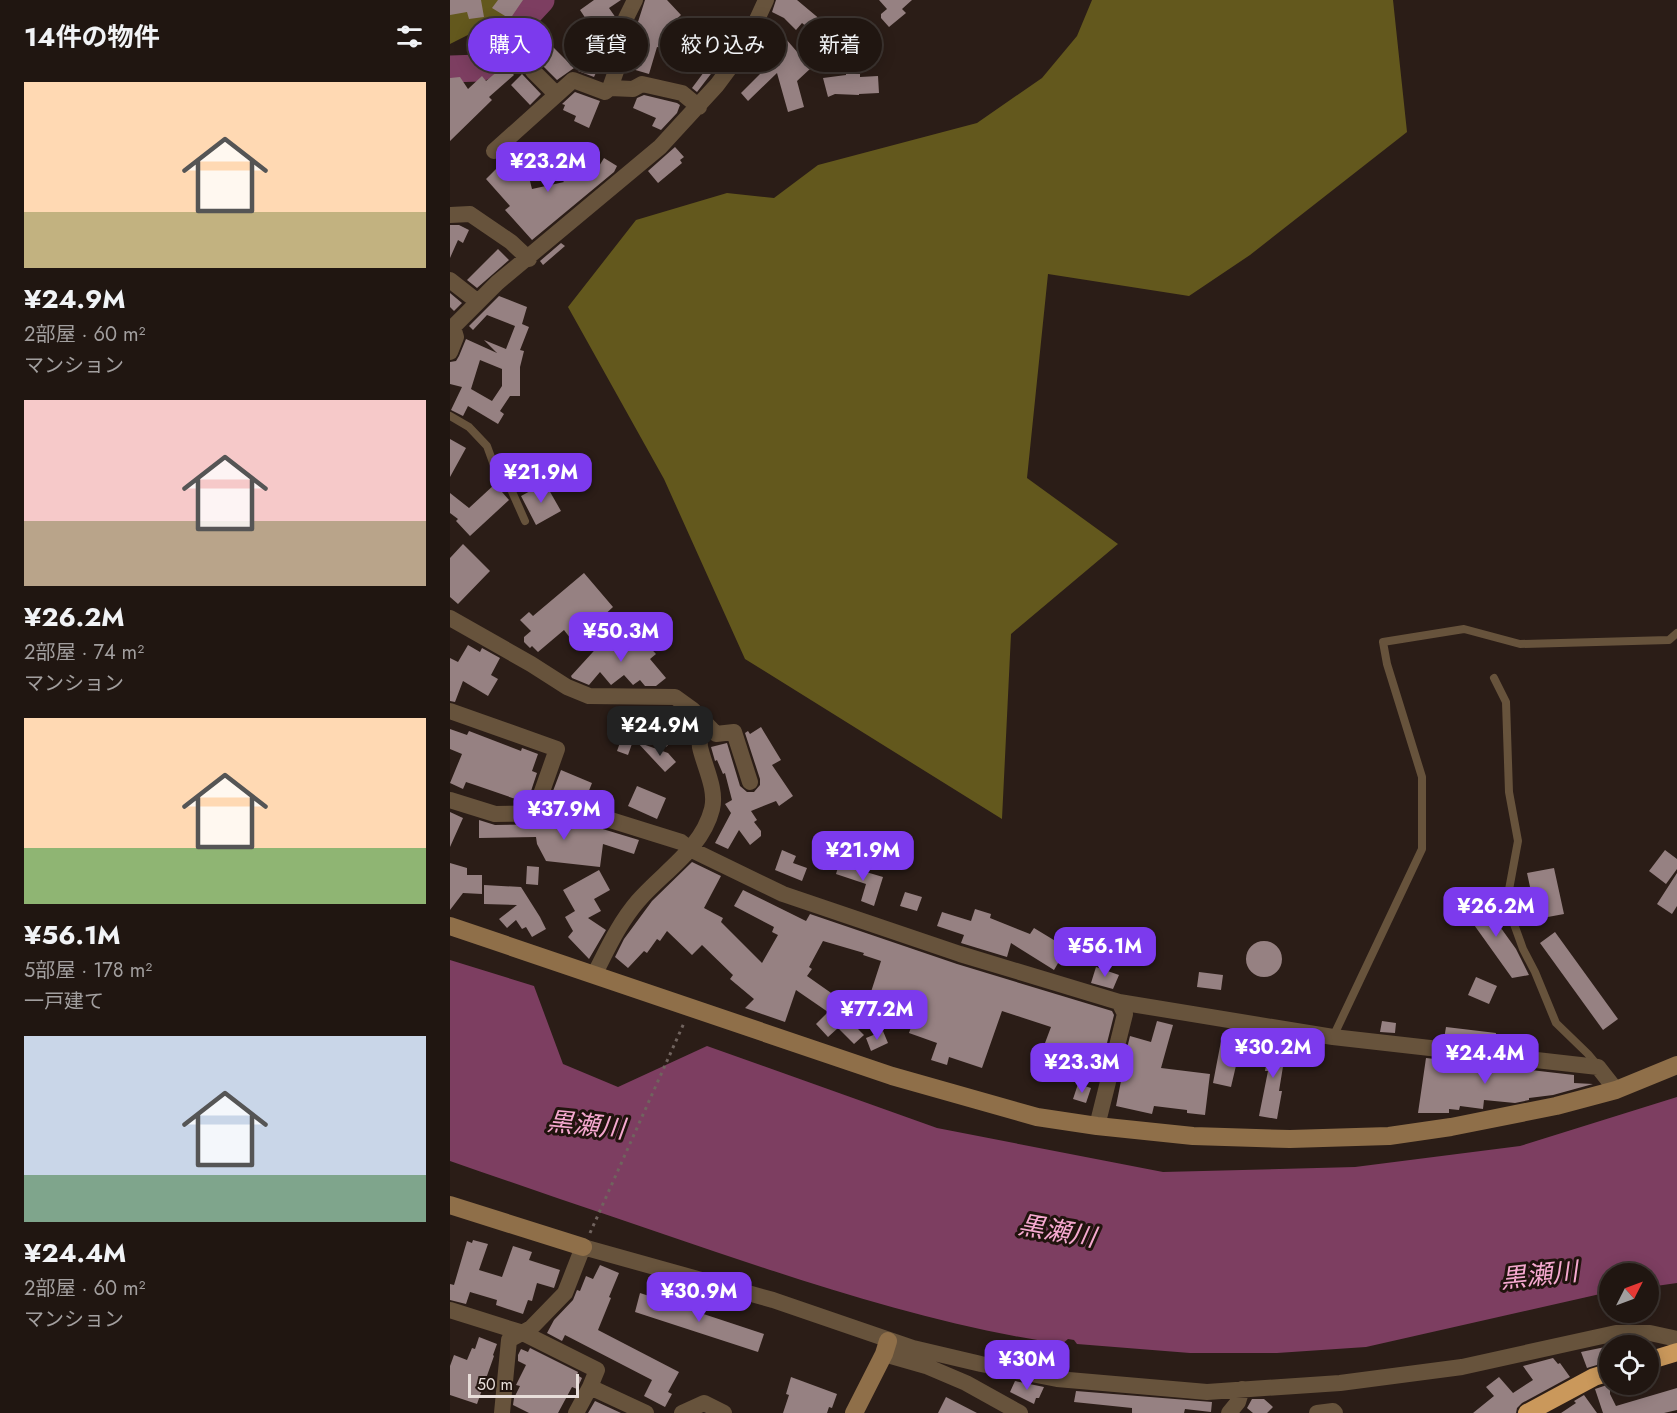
<!DOCTYPE html>
<html lang="ja">
<head>
<meta charset="utf-8">
<style>
	body { margin:0; font-family:Jost,"Noto Sans JP",sans-serif; background:#281f1a; color:#f1f3f6; height:100vh; display:flex; flex-direction:column; font-size:22px; white-space:nowrap }
	* { box-sizing:border-box; margin:0 }
	p { font-size:20px; color:#a29f9f }
	.icon { flex:none; width:33px; height:33px; fill:none; stroke:currentColor; stroke-width:2; stroke-linecap:round; stroke-linejoin:round }
	.map { position:relative; flex:1; overflow:hidden }
	.drawer { display:flex; flex-direction:column; background:#201611; width:450px }
	.drawer>* { flex:none }
	.banner { position:absolute; left:18px; top:18px; width:570px; height:54px; display:flex; gap:12px }
	.needle { width:39px; rotate:48deg }
	.buttons { position:absolute; left:1149px; top:1263px; display:grid; gap:12px }
	.buttons a { display:grid; place-items:center; width:60px; height:60px; border-radius:50%; background:#201611; box-shadow:0 3px 15px #0003,0 0 0 2px #3d3531; font-size:30px }
	.scale { position:absolute; left:18px; bottom:15px; width:111px; box-sizing:border-box; padding-left:6px; border:3px solid #e8deda; border-top:0; font-size:16px; line-height:21px; white-space:nowrap; color:#e8deda; -webkit-text-stroke:4px #21140e; paint-order:stroke }
	.price { position:absolute; translate:-50% -51px; padding:0 14px; border-radius:12px; background:#7c3aed; color:#fff; font-size:20px; line-height:39px; filter:drop-shadow(0 2px 3px #0008) }
	.price::after { content:''; position:absolute; left:50%; top:36px; width:18px; height:14px; margin-left:-9px; background:inherit; clip-path:polygon(0 0,100% 0,50% 100%) }
	.price.on { background:#222; color:#fff }
	ul { padding:0; list-style:none }
	li { display:grid; align-content:center; gap:12px; height:318px; padding:0 24px }
	li span { display:grid; place-items:center; height:186px; border-radius:0px; color:#555 }
	li>.icon { margin-inline-start:auto }
	span .icon { width:108px; height:108px; fill:#fffc; stroke-width:1 }
	li b { font-size:26px }
	h2 { display:flex; justify-content:space-between; align-items:center; height:72px; padding:0 24px; font-size:26px }
	.pill { padding:0 21px; border-radius:27px; background:#201611; box-shadow:0 3px 15px #0003,0 0 0 2px #3d3531; font-size:21px; line-height:54px }
	.pill.on { background:#7c3aed; color:#fff }
	main { display:flex; flex:1; min-height:0 }
	.map>svg:first-child { display:block }
	.forest { fill:#63581d }
	.water { fill:#7d3e61 }
	.lines { fill:none; stroke-linecap:round; stroke-linejoin:round }
	.river { stroke:#7d3e61; stroke-width:27 }
	.building { fill:#968182; fill-rule:evenodd }
	.path { stroke:#70635e; stroke-width:3; stroke-dasharray:3 4.5; stroke-linecap:butt }
	.lane { stroke:#67533c; stroke-width:8 }
	.street { stroke:#67533c; stroke-width:16 }
	.secondary { stroke:#8f6f49; stroke-width:18 }
	.highway { stroke:#ca985b; stroke-width:18 }
	.labels { text-anchor:middle; stroke-width:6; stroke-linejoin:round; paint-order:stroke }
	.water-label { font-size:26px; font-style:italic; fill:#f6a9d0; stroke:#21140e }
</style>
</head>
<body>
<main>
<section class="drawer">
<h2>14件の物件<svg class="icon" aria-label="filters" viewBox="0 0 24 24"><path d="M4 7h16M4 17h16"/><circle cx="9" cy="7" r="2"/><circle cx="15" cy="17" r="2"/></svg></h2>
<ul>
<li><span style="background:linear-gradient(#ffd9b3 70%,#c2b280 0)"><svg class="icon" aria-label="home" viewBox="0 0 24 24"><path d="M3 11l9-7 9 7M6 9v11h12V9"/></svg></span><div><b>¥24.9M</b><p>2部屋 · 60 m²</p><p>マンション</p></div></li>
<li><span style="background:linear-gradient(#f6c9c9 65%,#b9a48a 0)"><svg class="icon" aria-label="home" viewBox="0 0 24 24"><path d="M3 11l9-7 9 7M6 9v11h12V9"/></svg></span><div><b>¥26.2M</b><p>2部屋 · 74 m²</p><p>マンション</p></div></li>
<li><span style="background:linear-gradient(#ffd9b3 70%,#8fb573 0)"><svg class="icon" aria-label="home" viewBox="0 0 24 24"><path d="M3 11l9-7 9 7M6 9v11h12V9"/></svg></span><div><b>¥56.1M</b><p>5部屋 · 178 m²</p><p>一戸建て</p></div></li>
<li><span style="background:linear-gradient(#c9d6e8 75%,#7fa58c 0)"><svg class="icon" aria-label="home" viewBox="0 0 24 24"><path d="M3 11l9-7 9 7M6 9v11h12V9"/></svg></span><div><b>¥24.4M</b><p>2部屋 · 60 m²</p><p>マンション</p></div></li>
</ul>
</section>
<div class="map">
<svg width="1227" height="1413" viewBox="0 0 1227 1413">
	<rect width="100%" height="100%" fill="#2b1d17"/>
	<path class="forest" d="M 0,0 L 87,0 L 0,44 Z
		M 642,0 L 943,0 L 957,132 L 800,255 L 739,296 L 598,274 L 577,478 L 668,544 L 561,634 L 552,819 L 295,659 L 214,479 L 118,307 L 186,220 L 277,193 L 324,198 L 368,165 L 527,123 L 592,78 L 627,36 Z"/>
	<path class="water" d="M 0,960 L 84,986 L 113,1064 L 168,1087 L 257,1046 L 487,1128 L 713,1172 L 905,1167 L 1070,1146 L 1227,1097 L 1227,1283 L 1199,1287 L 1198,1274 L 1160,1274 L 1159,1292 L 916,1347 L 827,1353 L 740,1353 L 627,1344 L 624,1340 L 618,1339 L 612,1344 C 494,1327 380,1290 266,1252 C 177,1222 89,1192 0,1161 Z"/>
	<g class="lines">
		<path class="river" d="M 0,69 L 30,68 L 47,60 L 78,14 L 91,0"/>
	</g>
	<path class="building" d="M 0,0 L 31,0 L 34,17 L 19,19 L 17,12 L 0,15 Z
		M 48,0 L 73,0 L 60,19 L 42,8 Z
		M 144,0 L 171,0 L 159,8 L 166,18 L 166,38 L 164,41 L 159,33 L 150,40 L 130,10 Z
		M 195,0 L 217,0 L 231,15 L 220,25 L 212,48 L 207,47 L 199,74 L 182,69 L 179,65 L 187,43 L 187,25 Z
		M 326,0 L 347,0 L 390,36 L 381,47 L 352,23 L 346,30 L 334,18 L 322,12 Z
		M 429,0 L 462,0 L 452,9 L 456,13 L 439,27 L 431,18 L 431,14 L 437,9 Z
		M 84,28 L 124,68 L 107,80 L 91,64 L 73,39 Z
		M 266,32 L 284,44 L 247,92 L 242,88 L 263,60 L 252,52 Z
		M 336,39 L 361,68 L 347,81 L 354,107 L 338,112 L 327,73 L 298,101 L 291,93 L 310,74 L 307,71 L 318,61 L 315,58 Z
		M 135,56 L 150,64 L 144,77 L 128,71 Z
		M 55,65 L 64,75 L 39,97 L 42,100 L 0,141 L 0,78 L 10,77 L 18,89 L 32,76 L 36,81 Z
		M 72,74 L 91,94 L 80,105 L 61,85 Z
		M 396,74 L 410,74 L 410,77 L 428,76 L 429,93 L 409,94 L 409,95 L 385,94 L 378,97 L 373,78 L 396,75 Z
		M 125,92 L 150,101 L 139,128 L 124,121 L 126,116 L 113,110 L 115,105 L 112,104 Z
		M 194,95 L 227,103 L 230,105 L 227,113 L 211,130 L 202,126 L 206,118 L 183,108 L 187,98 Z
		M 225,147 L 234,157 L 230,160 L 232,163 L 208,183 L 198,171 Z
		M 119,148 L 143,176 L 154,158 L 167,166 L 164,172 L 82,240 L 55,210 L 60,206 L 36,179 L 46,169 L 49,173 L 53,170 L 63,181 L 79,177 L 82,189 L 114,182 L 105,171 L 114,163 L 109,157 Z
		M 0,225 L 9,225 L 19,230 L 13,243 L 8,240 L 0,258 Z
		M 111,243 L 115,246 L 93,265 L 90,261 Z
		M 48,249 L 59,260 L 27,288 L 17,280 Z
		M 0,293 L 12,303 L 4,311 L 0,307 Z
		M 49,296 L 77,307 L 72,324 L 79,327 L 70,350 L 74,351 L 70,367 L 70,396 L 60,396 L 50,411 L 54,414 L 48,424 L 18,406 L 13,416 L 1,410 L 12,387 L 0,384 L 0,362 L 6,361 L 9,356 L 16,339 L 47,353 L 34,340 L 56,349 L 65,326 L 37,315 L 23,330 L 19,326 ZM 30,360 L 52,369 L 52,386 L 42,401 L 21,389 Z
		M 0,439 L 16,448 L 0,477 Z
		M 95,483 L 111,511 L 86,525 L 71,496 Z
		M 45,484 L 59,500 L 20,536 L 6,521 L 8,519 L 0,513 L 0,493 L 19,508 Z
		M 13,544 L 40,571 L 8,604 L 0,597 L 0,558 Z
		M 134,573 L 163,607 L 124,643 L 114,630 L 88,652 L 82,646 L 80,648 L 74,642 L 74,637 L 81,631 L 70,620 L 79,612 L 83,616 Z
		M 163,630 L 176,646 L 188,635 L 206,654 L 200,659 L 216,678 L 206,686 L 195,686 L 190,680 L 183,685 L 174,675 L 161,685 L 150,672 L 139,685 L 122,678 L 121,676 Z
		M 18,645 L 30,652 L 32,648 L 50,658 L 41,675 L 48,679 L 38,696 L 13,681 L 5,702 L 0,701 L 0,658 L 8,662 Z
		M 195,707 L 213,707 L 224,719 L 230,713 L 240,725 L 216,747 L 187,715 Z
		M 311,727 L 331,760 L 322,765 L 343,796 L 329,806 L 326,801 L 301,811 L 307,820 L 304,822 L 311,831 L 311,836 L 300,845 L 289,830 L 278,849 L 265,843 L 281,813 L 275,804 L 282,800 L 275,773 L 273,774 L 267,760 L 265,761 L 261,747 L 277,743 L 290,786 L 297,792 L 304,792 L 310,785 L 310,779 L 295,733 L 298,731 L 300,734 Z
		M 0,729 L 17,735 L 19,731 L 71,751 L 72,748 L 88,754 L 82,771 L 87,773 L 77,803 L 28,786 L 28,784 L 28,786 L 16,782 L 13,789 L 0,783 L 12,754 L 0,749 Z
		M 172,737 L 183,741 L 178,755 L 167,751 Z
		M 187,742 L 218,753 L 226,762 L 215,772 Z
		M 111,770 L 142,783 L 134,803 L 103,791 Z
		M 187,786 L 216,798 L 207,819 L 178,806 Z
		M 0,812 L 13,818 L 0,847 Z
		M 29,820 L 45,825 L 136,824 L 189,840 L 184,854 L 153,844 L 150,867 L 96,861 L 87,844 L 86,837 L 29,838 Z
		M 332,850 L 346,856 L 343,863 L 357,868 L 352,881 L 325,870 Z
		M 1215,850 L 1227,859 L 1227,869 L 1216,884 L 1199,871 Z
		M 242,862 L 271,876 L 254,908 L 273,918 L 271,922 L 312,963 L 328,935 L 322,932 L 324,927 L 284,906 L 293,890 L 356,921 L 360,914 L 507,964 L 662,1011 L 664,1015 L 652,1063 L 595,1043 L 601,1027 L 552,1011 L 532,1068 L 499,1057 L 497,1065 L 481,1060 L 487,1043 L 459,1033 L 467,1010 L 420,995 L 431,961 L 413,955 L 414,953 L 373,941 L 359,967 L 362,969 L 357,976 L 384,995 L 382,998 L 409,1026 L 408,1029 L 414,1035 L 404,1044 L 388,1028 L 378,1037 L 366,1024 L 378,1012 L 346,990 L 335,1022 L 295,1008 L 304,999 L 280,979 L 283,975 L 252,945 L 242,955 L 217,931 L 210,941 L 207,939 L 197,953 L 194,951 L 178,968 L 165,957 L 174,939 L 202,901 Z
		M 0,863 L 17,868 L 17,875 L 32,875 L 32,894 L 13,893 L 0,910 Z
		M 389,864 L 433,877 L 424,906 L 411,901 L 416,884 L 386,874 Z
		M 77,866 L 89,867 L 88,885 L 76,884 Z
		M 1104,868 L 1114,914 L 1087,919 L 1077,873 Z
		M 149,870 L 160,890 L 144,899 L 151,911 L 138,918 L 156,930 L 139,959 L 118,937 L 123,931 L 115,917 L 125,911 L 113,890 Z
		M 1227,873 L 1227,906 L 1222,914 L 1207,904 Z
		M 34,885 L 71,887 L 90,917 L 96,929 L 82,937 L 76,927 L 72,929 L 66,920 L 57,928 L 49,919 L 67,905 L 34,904 Z
		M 455,892 L 472,897 L 467,911 L 450,906 Z
		M 1028,896 L 1066,949 L 1079,975 L 1062,978 L 1012,908 Z
		M 525,909 L 541,914 L 540,918 L 580,934 L 584,928 L 617,948 L 604,970 L 561,943 L 557,957 L 511,943 L 514,935 L 487,926 L 492,912 L 521,921 Z
		M 1105,932 L 1168,1019 L 1153,1030 L 1090,943 Z
		M796 959a18 18 0 1 1 36 0a18 18 0 1 1-36 0Z
		M 646,967 L 669,975 L 663,989 L 641,983 Z
		M 749,972 L 773,975 L 771,990 L 747,987 Z
		M 1026,977 L 1047,986 L 1039,1004 L 1018,995 Z
		M 707,1021 L 723,1025 L 711,1068 L 760,1074 L 755,1115 L 737,1113 L 737,1110 L 704,1106 L 702,1114 L 666,1106 L 671,1081 L 669,1081 L 680,1036 L 701,1042 Z
		M 932,1021 L 946,1023 L 945,1033 L 930,1032 Z
		M 996,1027 L 1046,1033 L 1045,1045 L 994,1039 Z
		M 433,1031 L 438,1043 L 421,1051 L 416,1038 Z
		M 772,1036 L 792,1040 L 781,1087 L 763,1083 Z
		M 820,1039 L 837,1042 L 829,1091 L 832,1091 L 827,1119 L 809,1116 L 818,1071 L 815,1071 Z
		M 976,1058 L 1124,1075 L 1124,1083 L 1143,1084 L 1103,1095 L 1079,1098 L 1079,1100 L 1065,1103 L 1034,1100 L 1033,1109 L 1010,1106 L 1009,1110 L 999,1109 L 999,1113 L 968,1113 Z
		M 628,1084 L 641,1088 L 636,1103 L 623,1099 Z
		M 23,1240 L 38,1244 L 29,1270 L 52,1277 L 63,1246 L 82,1252 L 79,1260 L 110,1270 L 104,1288 L 87,1283 L 82,1301 L 78,1300 L 73,1314 L 46,1305 L 47,1300 L 20,1292 L 16,1304 L 0,1300 L 0,1284 L 4,1285 L 17,1241 L 22,1243 Z
		M 150,1265 L 169,1273 L 159,1297 L 161,1298 L 148,1330 L 229,1372 L 218,1392 L 222,1394 L 215,1407 L 194,1396 L 202,1380 L 115,1335 L 112,1341 L 97,1333 L 104,1320 L 123,1300 L 127,1290 L 130,1291 L 136,1276 L 143,1279 Z
		M 190,1293 L 314,1334 L 308,1352 L 185,1312 Z
		M 29,1337 L 47,1344 L 43,1355 L 44,1356 L 27,1404 L 0,1395 L 0,1366 L 4,1355 L 17,1360 L 22,1348 L 25,1349 Z
		M 1160,1346 L 1160,1361 L 1137,1368 L 1131,1352 Z
		M 80,1348 L 128,1372 L 127,1375 L 132,1378 L 127,1389 L 122,1387 L 108,1413 L 79,1413 L 63,1405 L 64,1398 L 70,1386 L 66,1385 L 76,1365 L 68,1361 L 68,1355 L 71,1349 L 78,1352 Z
		M 1103,1358 L 1108,1364 L 1110,1363 L 1120,1377 L 1072,1403 L 1067,1408 L 1066,1413 L 1023,1413 L 1044,1396 L 1036,1387 L 1049,1377 L 1063,1393 L 1083,1380 L 1073,1366 Z
		M 341,1377 L 387,1394 L 382,1408 L 379,1407 L 377,1413 L 333,1413 L 339,1395 L 336,1394 Z
		M 565,1381 L 594,1387 L 589,1398 L 586,1398 L 584,1404 L 560,1392 Z
		M 1160,1384 L 1160,1394 L 1166,1406 L 1227,1388 L 1227,1410 L 1214,1413 L 1153,1413 L 1145,1389 Z
		M 626,1391 L 762,1402 L 761,1412 L 735,1409 L 734,1413 L 682,1413 L 682,1408 L 624,1402 Z
		M 1134,1395 L 1147,1413 L 1111,1413 L 1126,1403 L 1124,1401 Z
		M 496,1397 L 527,1413 L 488,1413 Z
		M 802,1399 L 814,1399 L 823,1407 L 817,1413 L 803,1413 L 797,1408 Z
		M 145,1401 L 171,1413 L 138,1413 Z"/>
	<g class="lines">
		<path class="path" d="M 140,1233 L 234,1023"/>
		<path class="lane" d="M 0,416 L 19,427 L 37,446 L 45,468 L 60,487 L 75,521
			M 1044,678 L 1056,702 L 1059,792 L 1068,841 L 1058,895 L 1060,913 L 1073,949 L 1085,972 L 1106,1023 L 1138,1054 L 1148,1066
			M 883,1037 L 972,849 L 972,777 L 937,664 L 933,642 L 1014,629 L 1070,644 L 1219,640 L 1227,633"/>
		<path class="street" d="M 43,30 L 65,45 L 83,71 L 106,94
			M 160,88 L 183,89 L 192,84 L 232,93 L 249,107
			M 44,151 L 123,80 L 155,92 L 160,88 L 177,40 L 176,18 L 185,0
			M 0,215 L 20,214 L 61,242 L 79,259
			M 0,280 L 28,302
			M 0,352 L 6,337 L 3,327 L 47,283 L 210,147 L 267,85 L 293,50 L 316,0
			M 0,618 L 81,664 L 117,687 L 139,696 L 225,697 L 243,710 L 266,734 L 284,732 L 300,782
			M 0,711 L 107,749 L 84,814
			M 0,800 L 45,814 L 138,813 L 231,842 L 240,849 L 333,894 L 510,954 L 669,1002 L 675,1014 L 647,1126
			M 144,975 C 157,950 169,923 188,901 C 213,872 252,849 262,809 C 267,789 254,766 250,747 C 249,738 250,729 252,720
			M 669,1002 L 883,1037 L 1148,1067 L 1166,1090
			M 0,1310 L 73,1333 L 147,1370 L 140,1387
			M 434,1354 L 476,1366 L 516,1383 L 570,1413
			M 52,1413 L 59,1340 L 81,1328 L 115,1293 L 133,1247 L 323,1300 L 463,1348 L 531,1364 L 607,1379 L 757,1392 L 890,1383 L 1012,1367 L 1166,1333 L 1200,1333 L 1227,1339
			M 126,1413 L 140,1387 L 196,1413
			M 232,1413 L 254,1403 L 274,1413
			M 779,1413 L 788,1402 L 792,1389
			M 867,1413 L 883,1411 L 885,1413"/>
		<path class="secondary" d="M 0,926 L 442,1076 L 587,1117 L 647,1126 L 743,1136 L 840,1139 L 939,1136 L 1001,1127 L 1106,1106 L 1166,1090 L 1227,1065
			M 0,1205 L 133,1247
			M 404,1413 L 434,1354 L 438,1341"/>
		<path class="highway" d="M 1198,1361 L 1227,1352
			M 1077,1413 L 1144,1377 L 1160,1372"/>
	</g>
	<g class="labels">
		<g class="water-label">
			<text transform="translate(136 1125) rotate(6)" y="9">黒瀬川</text>
			<text transform="translate(607 1231) rotate(10)" y="9">黒瀬川</text>
			<text transform="translate(1089 1275) rotate(-6)" y="9">黒瀬川</text>
		</g>
	</g>
</svg>
<div class="buttons">
<a><svg class="needle" viewBox="-14 -14 28 28"><path d="M0-13l5 13h-10z" fill="#e53935"/><path d="M0 13l5-13h-10z" fill="#a29f9f"/></svg></a>
<a><svg class="icon" aria-label="locate" viewBox="0 0 24 24"><circle cx="12" cy="12" r="6"/><path d="M12 2v4M12 18v4M2 12h4M18 12h4"/></svg></a>
</div>
<div class="scale">50 m</div>
<b class="price" style="left:98px;top:193px">¥23.2M</b>
<b class="price" style="left:91px;top:504px">¥21.9M</b>
<b class="price" style="left:171px;top:663px">¥50.3M</b>
<b class="price on" style="left:210px;top:757px">¥24.9M</b>
<b class="price" style="left:114px;top:841px">¥37.9M</b>
<b class="price" style="left:413px;top:882px">¥21.9M</b>
<b class="price" style="left:1046px;top:938px">¥26.2M</b>
<b class="price" style="left:655px;top:978px">¥56.1M</b>
<b class="price" style="left:427px;top:1041px">¥77.2M</b>
<b class="price" style="left:823px;top:1079px">¥30.2M</b>
<b class="price" style="left:1035px;top:1085px">¥24.4M</b>
<b class="price" style="left:632px;top:1094px">¥23.3M</b>
<b class="price" style="left:249px;top:1323px">¥30.9M</b>
<b class="price" style="left:577px;top:1391px">¥30M</b>
<div class="banner">
<a class="pill on">購入</a>
<a class="pill">賃貸</a>
<a class="pill">絞り込み</a>
<a class="pill">新着</a>
</div>
</div>
</main>
</body>
</html>
